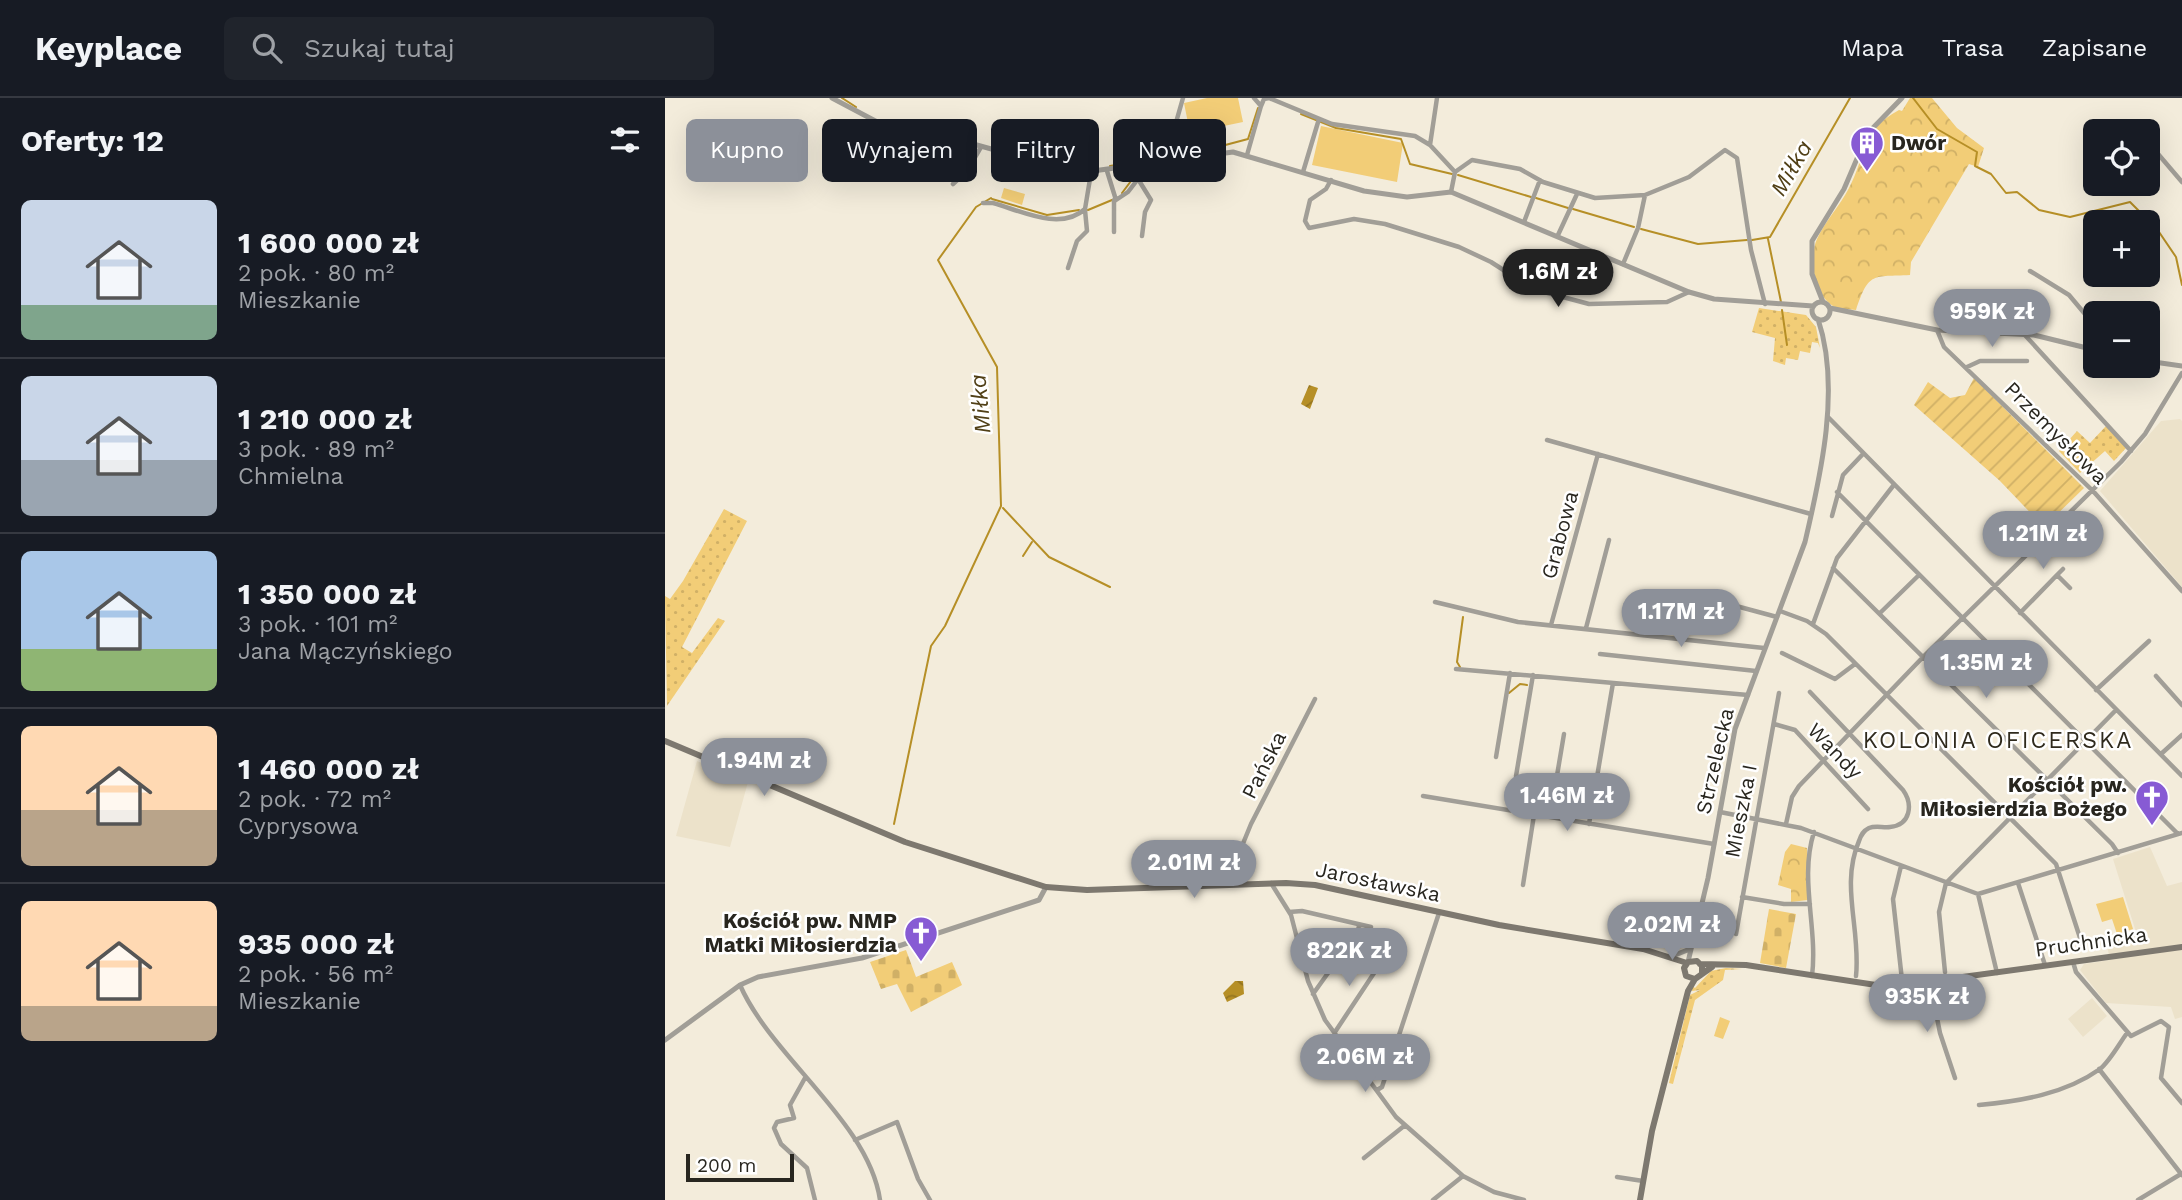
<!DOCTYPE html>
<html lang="pl">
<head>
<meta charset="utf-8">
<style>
	body { margin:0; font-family:"Work Sans",sans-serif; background:#20242c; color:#f1f3f6; height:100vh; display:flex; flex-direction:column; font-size:26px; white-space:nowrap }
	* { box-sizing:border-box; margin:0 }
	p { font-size:23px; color:#9ea1a6 }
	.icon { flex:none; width:38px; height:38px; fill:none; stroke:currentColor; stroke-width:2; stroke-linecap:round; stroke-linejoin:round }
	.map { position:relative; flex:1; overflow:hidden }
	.sheet { display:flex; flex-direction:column; background:#171b24; width:665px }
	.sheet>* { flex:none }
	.top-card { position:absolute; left:21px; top:21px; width:665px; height:63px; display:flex; gap:14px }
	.controls { position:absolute; left:1418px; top:21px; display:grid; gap:14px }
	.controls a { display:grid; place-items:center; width:77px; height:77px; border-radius:10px; background:#171b24; box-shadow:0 7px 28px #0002; font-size:35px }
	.scale { position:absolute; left:21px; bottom:18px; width:108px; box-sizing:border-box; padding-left:7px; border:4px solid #28261f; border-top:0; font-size:19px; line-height:24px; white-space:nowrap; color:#28261f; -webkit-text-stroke:5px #fff; paint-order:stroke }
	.price { position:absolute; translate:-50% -60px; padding:0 16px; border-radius:24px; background:#8c9099; color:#fff; font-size:23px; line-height:46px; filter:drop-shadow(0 2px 4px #0008) }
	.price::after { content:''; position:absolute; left:50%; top:42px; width:21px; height:16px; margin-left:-10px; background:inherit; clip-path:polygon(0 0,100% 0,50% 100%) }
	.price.selected { background:#222; color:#fff }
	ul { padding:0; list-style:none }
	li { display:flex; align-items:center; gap:21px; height:175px; padding:0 21px }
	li+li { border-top:2px solid #363941 }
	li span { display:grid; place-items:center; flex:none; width:196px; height:140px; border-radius:10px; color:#555 }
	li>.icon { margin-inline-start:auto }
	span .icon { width:84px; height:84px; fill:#fffc; stroke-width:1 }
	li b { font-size:30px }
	h2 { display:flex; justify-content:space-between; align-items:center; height:84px; padding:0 21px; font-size:30px }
	.chip { padding:0 24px; border-radius:10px; background:#171b24; box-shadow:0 7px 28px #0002; font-size:24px; line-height:63px }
	.chip.selected { background:#8c9099; color:#fff }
	header { display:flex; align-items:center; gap:42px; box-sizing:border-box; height:98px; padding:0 35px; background:#171b24; border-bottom:2px solid #363941 }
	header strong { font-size:33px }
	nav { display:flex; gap:38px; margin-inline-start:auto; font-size:24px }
	.search { width:490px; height:63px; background:#20242c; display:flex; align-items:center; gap:18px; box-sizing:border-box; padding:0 24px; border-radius:10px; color:#9ea1a6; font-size:26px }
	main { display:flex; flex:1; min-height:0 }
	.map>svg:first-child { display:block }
	.built { fill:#ece2ca }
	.grass { fill:url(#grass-dots) }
	.cemetery { fill:url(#cemetery-stones) }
	.park { fill:url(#park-crowns) }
	.garden { fill:url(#garden-furrows) }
	.pitch { fill:#f2cd77 }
	.water { fill:url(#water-waves) }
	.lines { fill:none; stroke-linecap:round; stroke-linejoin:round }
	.stream { stroke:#b68f26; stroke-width:2 }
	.minor { stroke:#a19e97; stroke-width:4.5 }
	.tertiary { stroke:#a19e97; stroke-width:5 }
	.secondary { stroke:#7d786f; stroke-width:6 }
	.labels { text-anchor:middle; stroke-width:5; stroke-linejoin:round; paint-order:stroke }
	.poi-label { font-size:21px; font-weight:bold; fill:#28261f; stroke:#fff; text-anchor:end }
	.street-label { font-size:21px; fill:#28261f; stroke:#fff }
	.water-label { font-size:23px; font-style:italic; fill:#514017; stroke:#fff }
	.neighbourhood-label { font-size:23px; letter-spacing:2px; fill:#2f2a1d; stroke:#fff }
</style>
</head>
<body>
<header>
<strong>Keyplace</strong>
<div class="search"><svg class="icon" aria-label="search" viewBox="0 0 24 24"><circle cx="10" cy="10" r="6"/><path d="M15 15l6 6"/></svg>Szukaj tutaj</div>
<nav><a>Mapa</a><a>Trasa</a><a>Zapisane</a></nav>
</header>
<main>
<section class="sheet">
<h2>Oferty: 12<svg class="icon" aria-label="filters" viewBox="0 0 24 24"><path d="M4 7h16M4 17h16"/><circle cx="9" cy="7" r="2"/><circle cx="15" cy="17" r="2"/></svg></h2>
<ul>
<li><span style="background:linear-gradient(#c9d6e8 75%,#7fa58c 0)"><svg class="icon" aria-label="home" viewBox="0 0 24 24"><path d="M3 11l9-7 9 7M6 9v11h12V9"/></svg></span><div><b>1 600 000 zł</b><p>2 pok. · 80 m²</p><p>Mieszkanie</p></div></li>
<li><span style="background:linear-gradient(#c9d6e8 60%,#9aa5b1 0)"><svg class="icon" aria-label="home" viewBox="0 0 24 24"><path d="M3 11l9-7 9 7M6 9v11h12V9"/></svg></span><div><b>1 210 000 zł</b><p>3 pok. · 89 m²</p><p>Chmielna</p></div></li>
<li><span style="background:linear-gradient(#a9c7e8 70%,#8fb573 0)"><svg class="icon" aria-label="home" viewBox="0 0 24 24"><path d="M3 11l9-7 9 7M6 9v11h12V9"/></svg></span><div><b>1 350 000 zł</b><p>3 pok. · 101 m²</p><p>Jana Mączyńskiego</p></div></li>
<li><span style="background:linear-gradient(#ffd9b3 60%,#b9a48a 0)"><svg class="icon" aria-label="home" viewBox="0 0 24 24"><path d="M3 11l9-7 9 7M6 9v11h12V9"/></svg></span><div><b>1 460 000 zł</b><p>2 pok. · 72 m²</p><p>Cyprysowa</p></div></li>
<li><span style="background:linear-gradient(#ffd9b3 75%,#b9a48a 0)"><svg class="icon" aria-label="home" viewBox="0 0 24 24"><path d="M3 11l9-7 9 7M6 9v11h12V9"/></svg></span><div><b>935 000 zł</b><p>2 pok. · 56 m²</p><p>Mieszkanie</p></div></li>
</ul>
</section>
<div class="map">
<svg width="1517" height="1102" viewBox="0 0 1517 1102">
	<defs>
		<pattern id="grass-dots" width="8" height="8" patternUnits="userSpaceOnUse" patternTransform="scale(1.75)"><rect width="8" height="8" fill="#f2cd77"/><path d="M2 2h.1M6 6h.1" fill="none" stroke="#d0b066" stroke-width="1.8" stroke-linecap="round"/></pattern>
		<pattern id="cemetery-stones" width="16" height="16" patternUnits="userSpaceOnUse" patternTransform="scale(1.75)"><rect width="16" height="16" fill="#f2cd77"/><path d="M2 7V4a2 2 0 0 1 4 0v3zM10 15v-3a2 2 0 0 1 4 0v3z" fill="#d0b066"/></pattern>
		<pattern id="park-crowns" width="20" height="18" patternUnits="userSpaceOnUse" patternTransform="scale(1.75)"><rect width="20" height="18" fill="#f2cd77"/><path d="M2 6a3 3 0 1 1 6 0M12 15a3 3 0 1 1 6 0" fill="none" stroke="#d0b066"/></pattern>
		<pattern id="garden-furrows" width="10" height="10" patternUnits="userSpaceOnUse" patternTransform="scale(1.75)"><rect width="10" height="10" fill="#f2cd77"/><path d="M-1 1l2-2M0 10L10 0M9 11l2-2" fill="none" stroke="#d0b066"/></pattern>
		<pattern id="water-waves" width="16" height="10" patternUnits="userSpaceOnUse" patternTransform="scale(1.75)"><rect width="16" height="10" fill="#b68f26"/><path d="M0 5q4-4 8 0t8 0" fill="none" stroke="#947520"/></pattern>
	</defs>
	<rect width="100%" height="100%" fill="#f3ecdb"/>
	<path class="built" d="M 1515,321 L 1517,323 L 1517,489 L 1435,393 L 1496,323 Z
		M 32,663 L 83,684 L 65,749 L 11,738 Z
		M 1485,749 L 1502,788 L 1517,784 L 1517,919 L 1510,921 L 1506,909 L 1441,905 L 1415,872 L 1419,866 L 1445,862 L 1441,843 L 1471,834 L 1448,761 Z
		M 1427,900 L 1442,918 L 1418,939 L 1403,921 Z"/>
	<path class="grass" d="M 1094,210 L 1141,217 L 1151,229 L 1155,250 L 1153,245 L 1147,244 L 1145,255 L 1135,253 L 1133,262 L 1121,260 L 1120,267 L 1108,263 L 1110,240 L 1087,234 Z
		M 1441,328 L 1461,350 L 1449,363 L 1440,353 L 1415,375 L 1394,353 L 1412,333 L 1425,345 Z
		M 59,411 L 82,423 L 17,549 L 27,555 L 53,520 L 60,523 L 2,608 L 0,498 L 5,501 L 18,483 Z
		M 1061,870 L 1077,871 L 1060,872 L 1058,882 L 1030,902 L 1008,986 L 1004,985 L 1025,897 L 1035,892 L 1027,893 L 1027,888 L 1030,890 L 1046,873 Z"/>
	<path class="cemetery" d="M 1104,811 L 1131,816 L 1121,870 L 1095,865 Z
		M 241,852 L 251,879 L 287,864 L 297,887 L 246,914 L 232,886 L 216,891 L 205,864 Z"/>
	<path class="park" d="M 1245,0 L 1267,0 L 1292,30 L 1319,50 L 1313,69 L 1304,66 L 1246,164 L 1245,177 C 1208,179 1204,173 1191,212 C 1185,211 1175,212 1170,209 C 1149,198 1143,161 1152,141 C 1160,123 1175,108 1184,90 C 1202,56 1195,33 1234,12 L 1237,13 Z
		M 1126,746 L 1142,750 L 1143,802 L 1126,804 L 1126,791 L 1113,787 L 1120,754 Z"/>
	<path class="garden" d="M 1309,280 L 1419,390 L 1379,429 L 1335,383 L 1249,307 L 1263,284 L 1285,300 L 1300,297 Z"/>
	<path class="pitch" d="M 542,0 L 573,0 L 578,24 L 525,35 L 519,5 Z
		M 656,28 L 738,45 L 732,84 L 647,67 Z
		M 339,90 L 360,96 L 357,107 L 336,100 Z
		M 1458,799 L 1468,831 L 1452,836 L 1447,821 L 1437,824 L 1431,806 Z
		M 1055,919 L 1065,923 L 1058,941 L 1049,938 Z"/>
	<path class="water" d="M 287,51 L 302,55 L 296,75 L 282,83 L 270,74 Z
		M 644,287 L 653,290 L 645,311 L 636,306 Z
		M 570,883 L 578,883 L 579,896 L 562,904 L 558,895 Z"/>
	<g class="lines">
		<path class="stream" d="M 177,0 L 191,9
			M 1248,0 L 1272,31 L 1312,54 L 1310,68 L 1326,76 L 1341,95 L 1352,94 L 1374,112 L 1405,119 L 1465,104 L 1492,131 L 1511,159 L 1517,187
			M 636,16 L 671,30 L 736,41 L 745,66 L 787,76
			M 234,31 L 257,33
			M 261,33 L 285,36
			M 503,58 L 517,48 L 530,55 L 583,41 L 593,10
			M 445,68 L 469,64
			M 403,69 L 418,72
			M 793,77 L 866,99
			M 457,95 L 469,79 L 501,68
			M 871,100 L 903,110
			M 327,101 L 382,117 L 414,112
			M 908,111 L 969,129
			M 423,112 L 447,102
			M 976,131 L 1033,146 L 1082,142
			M 1103,141 L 1116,204
			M 1087,142 L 1105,139 L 1185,0
			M 1117,212 L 1122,247
			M 338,410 L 384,459 L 445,489
			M 358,458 L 367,444
			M 795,569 L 792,564 L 798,519
			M 844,595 L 855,586 L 862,587
			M 229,726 L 266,548 L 280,528 L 336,408 L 332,269 L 273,162 L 311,109 L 326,100"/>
		<path class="minor" d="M 589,0 L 596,8
			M 772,0 L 765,47 L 790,74
			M 1467,25 L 1474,33
			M 1482,43 L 1517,84
			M 582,57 L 596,8 L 599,1 L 604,0 L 667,26 L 750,38 L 765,47
			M 500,63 L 518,0
			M 442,73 L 451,102 L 463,94 L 473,81 L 502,71 L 505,63
			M 638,74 L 654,21
			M 473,81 L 486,102 L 480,114 L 477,138
			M 666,82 L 661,91 L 645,102 L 640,123 L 644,130 L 689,121 L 720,126 L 794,149 L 826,164 L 868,191 L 924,206 L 1002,204 L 1024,194
			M 288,86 L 302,73 L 316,49
			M 786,94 L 790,74 L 807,62 L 855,71 L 878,84 L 930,100 L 980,97
			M 318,105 L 328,105 C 354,112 395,134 420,111 L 426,75
			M 859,124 L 875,82
			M 449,134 L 449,102
			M 893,137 L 912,96
			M 958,166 L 973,130 L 980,97 L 1024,79 L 1060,52 L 1072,60 L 1086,152 L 1100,206
			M 403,170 L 412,143 L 422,133 L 420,112
			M 1365,173 L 1404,197 L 1430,228
			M 1272,232 L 1279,249 L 1428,393 L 1517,493
			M 1358,235 L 1466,353
			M 1302,269 L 1315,263 L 1362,263
			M 1163,319 L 1517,678
			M 882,342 L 1146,416
			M 1172,394 L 1513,736
			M 1167,418 L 1178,377 L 1197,357
			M 1168,470 L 1447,746 L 1453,755
			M 1392,477 L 1398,471
			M 770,504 L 853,524 L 1099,550
			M 1060,505 L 1112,519
			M 1115,513 L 1142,523 L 1161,536 L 1391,766 L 1417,846
			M 1215,515 L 1254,477
			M 1355,515 L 1392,477 L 1405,490
			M 1148,526 L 1172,460 L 1228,388
			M 886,527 L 933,356
			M 921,530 L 944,442
			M 1117,555 L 1170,581 L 1190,566
			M 935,556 L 1091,573
			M 791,571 L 1083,597
			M 1491,578 L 1517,607
			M 1431,592 L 1484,543
			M 1145,594 L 1238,692 C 1248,706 1246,727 1225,729 C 1218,730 1211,727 1204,730 C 1198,733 1196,737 1194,743 C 1175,787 1196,832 1191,878
			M 1109,626 L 1130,632 L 1203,711
			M 1496,656 L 1517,637
			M 831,659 L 845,575
			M 851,678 L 868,577
			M 758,698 L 1049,746
			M 1055,714 L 1136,730 L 1313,796 L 1517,735
			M 885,719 L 899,636
			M 924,726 L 948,585
			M 1121,726 L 1127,699 L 1134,688 L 1259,558 L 1456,364 L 1480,336 L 1517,275
			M 1236,768 L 1228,801 L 1237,882
			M 606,785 L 626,817 L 643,883 L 660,922 L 731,1019 L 798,1078 L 829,1094 L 859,1102
			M 1353,785 L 1380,867
			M 561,787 L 586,726 L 650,601
			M 858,787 L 869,717
			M 1313,796 L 1332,875
			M 1077,799 L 1119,806 L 1145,806
			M 624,814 L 637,813 L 706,829
			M 1071,836 L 1114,595
			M 1408,864 L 1411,874 L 1466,938 L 1496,923 L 1504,929 L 1496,980 L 1517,1005
			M 1280,874 L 1274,814 L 1281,785 L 1451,612
			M 1147,878 C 1153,830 1134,781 1149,734
			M 1265,885 L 1275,935 L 1290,980
			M 75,887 C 107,960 204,1024 215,1102
			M 648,896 L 693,833 L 694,827
			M 670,934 L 719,860
			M 1434,971 L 1517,1077
			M 140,980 L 125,1007 L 129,1020 L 112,1024 L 109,1030 L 116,1046 L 142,1070 L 150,1102
			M 712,992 L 717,989 L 774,815
			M 1314,1007 C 1356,1003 1400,996 1435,971 C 1445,963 1454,946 1462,935
			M 190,1042 L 232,1024 L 253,1081 L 265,1102
			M 699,1060 L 739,1028
			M 952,1079 L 978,1083
			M 768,1102 L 798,1078
			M 1473,1102 L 1516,1076"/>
		<path class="tertiary" d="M 167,0 L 235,36 L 283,39 L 413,75 L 568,54 L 699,93 L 742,99 L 786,94 L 1024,194 L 1049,201 L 1148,208
			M1147 213a9 9 0 1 1 18 0a9 9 0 1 1-18 0Z
			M 1158,204 L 1147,176 L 1147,143 L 1179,91 L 1203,35 L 1237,0
			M 1165,210 L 1272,232 L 1369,237 L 1430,252
			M 1482,263 L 1517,268
			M 1005,859 L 1025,851
			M 1023,864 L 1043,780 L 1070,631 L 1140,444 C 1156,376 1176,289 1153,221
			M 0,942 L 75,887 L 93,879 L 197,860 L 374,802 L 381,789"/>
		<path class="secondary" d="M 0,643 L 240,744 L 381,789 L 422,792 L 621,785 L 650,787 L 834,827 L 978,851 L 1022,865
			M 1035,866 L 1081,867 L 1224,889 L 1517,849
			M 1037,875 L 1037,868 L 1032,863 L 1023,864 L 1019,870 L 1021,878 L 1030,881 L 1047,869
			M 975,1102 L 987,1033 L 1023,893 L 1030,881"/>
	</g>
	<defs>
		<g id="building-pin" transform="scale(1.75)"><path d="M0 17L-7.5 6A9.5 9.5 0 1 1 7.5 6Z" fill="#875bd4" stroke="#fff"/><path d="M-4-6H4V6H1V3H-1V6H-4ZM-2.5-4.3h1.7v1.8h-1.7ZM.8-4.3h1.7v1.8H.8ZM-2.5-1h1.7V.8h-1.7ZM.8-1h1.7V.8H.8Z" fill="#fff"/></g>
		<g id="church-pin" transform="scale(1.75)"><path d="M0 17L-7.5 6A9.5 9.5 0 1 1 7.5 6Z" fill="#875bd4" stroke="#fff"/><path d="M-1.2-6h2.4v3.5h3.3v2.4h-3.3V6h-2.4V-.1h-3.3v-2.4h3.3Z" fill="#fff"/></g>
	</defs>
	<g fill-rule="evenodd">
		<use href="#building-pin" x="1202" y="45"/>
		<use href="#church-pin" x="1487" y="699"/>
		<use href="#church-pin" x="256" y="835"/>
	</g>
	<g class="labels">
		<g class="poi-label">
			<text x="1226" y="52" text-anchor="start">Dwór</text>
			<text x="1462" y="694">Kościół pw.<tspan x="1462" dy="24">Miłosierdzia Bożego</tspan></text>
			<text x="232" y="830">Kościół pw. NMP<tspan x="232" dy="24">Matki Miłosierdzia</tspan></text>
		</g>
		<g class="street-label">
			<text transform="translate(1391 335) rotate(45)" y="7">Przemysłowa</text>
			<text transform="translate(895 437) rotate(-75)" y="7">Grabowa</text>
			<text transform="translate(1170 653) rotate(46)" y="7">Wandy</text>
			<text transform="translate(1050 663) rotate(-77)" y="7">Strzelecka</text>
			<text transform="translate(599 667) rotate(-63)" y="7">Pańska</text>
			<text transform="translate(1076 713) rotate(-79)" y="7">Mieszka I</text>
			<text transform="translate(713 784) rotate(12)" y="7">Jarosławska</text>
			<text transform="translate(1426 844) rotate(-8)" y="7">Pruchnicka</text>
		</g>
		<g class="water-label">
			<text transform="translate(1126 70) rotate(-60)" y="8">Miłka</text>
			<text transform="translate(315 306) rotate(-95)" y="8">Miłka</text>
		</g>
		<g class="neighbourhood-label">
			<text x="1333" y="650">KOLONIA OFICERSKA</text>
		</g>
	</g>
</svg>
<div class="controls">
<a><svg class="icon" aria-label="locate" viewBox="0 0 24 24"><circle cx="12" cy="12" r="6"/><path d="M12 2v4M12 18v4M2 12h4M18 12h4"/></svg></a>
<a>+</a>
<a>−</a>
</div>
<div class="scale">200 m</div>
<b class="price selected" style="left:893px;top:211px">1.6M zł</b>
<b class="price" style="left:1327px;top:251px">959K zł</b>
<b class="price" style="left:1378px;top:473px">1.21M zł</b>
<b class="price" style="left:1016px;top:551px">1.17M zł</b>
<b class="price" style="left:1321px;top:602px">1.35M zł</b>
<b class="price" style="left:99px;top:700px">1.94M zł</b>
<b class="price" style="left:902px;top:735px">1.46M zł</b>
<b class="price" style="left:529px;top:802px">2.01M zł</b>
<b class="price" style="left:1007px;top:864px">2.02M zł</b>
<b class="price" style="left:684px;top:890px">822K zł</b>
<b class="price" style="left:1262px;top:936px">935K zł</b>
<b class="price" style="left:700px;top:996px">2.06M zł</b>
<div class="top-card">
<a class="chip selected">Kupno</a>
<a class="chip">Wynajem</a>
<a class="chip">Filtry</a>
<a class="chip">Nowe</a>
</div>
</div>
</main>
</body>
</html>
